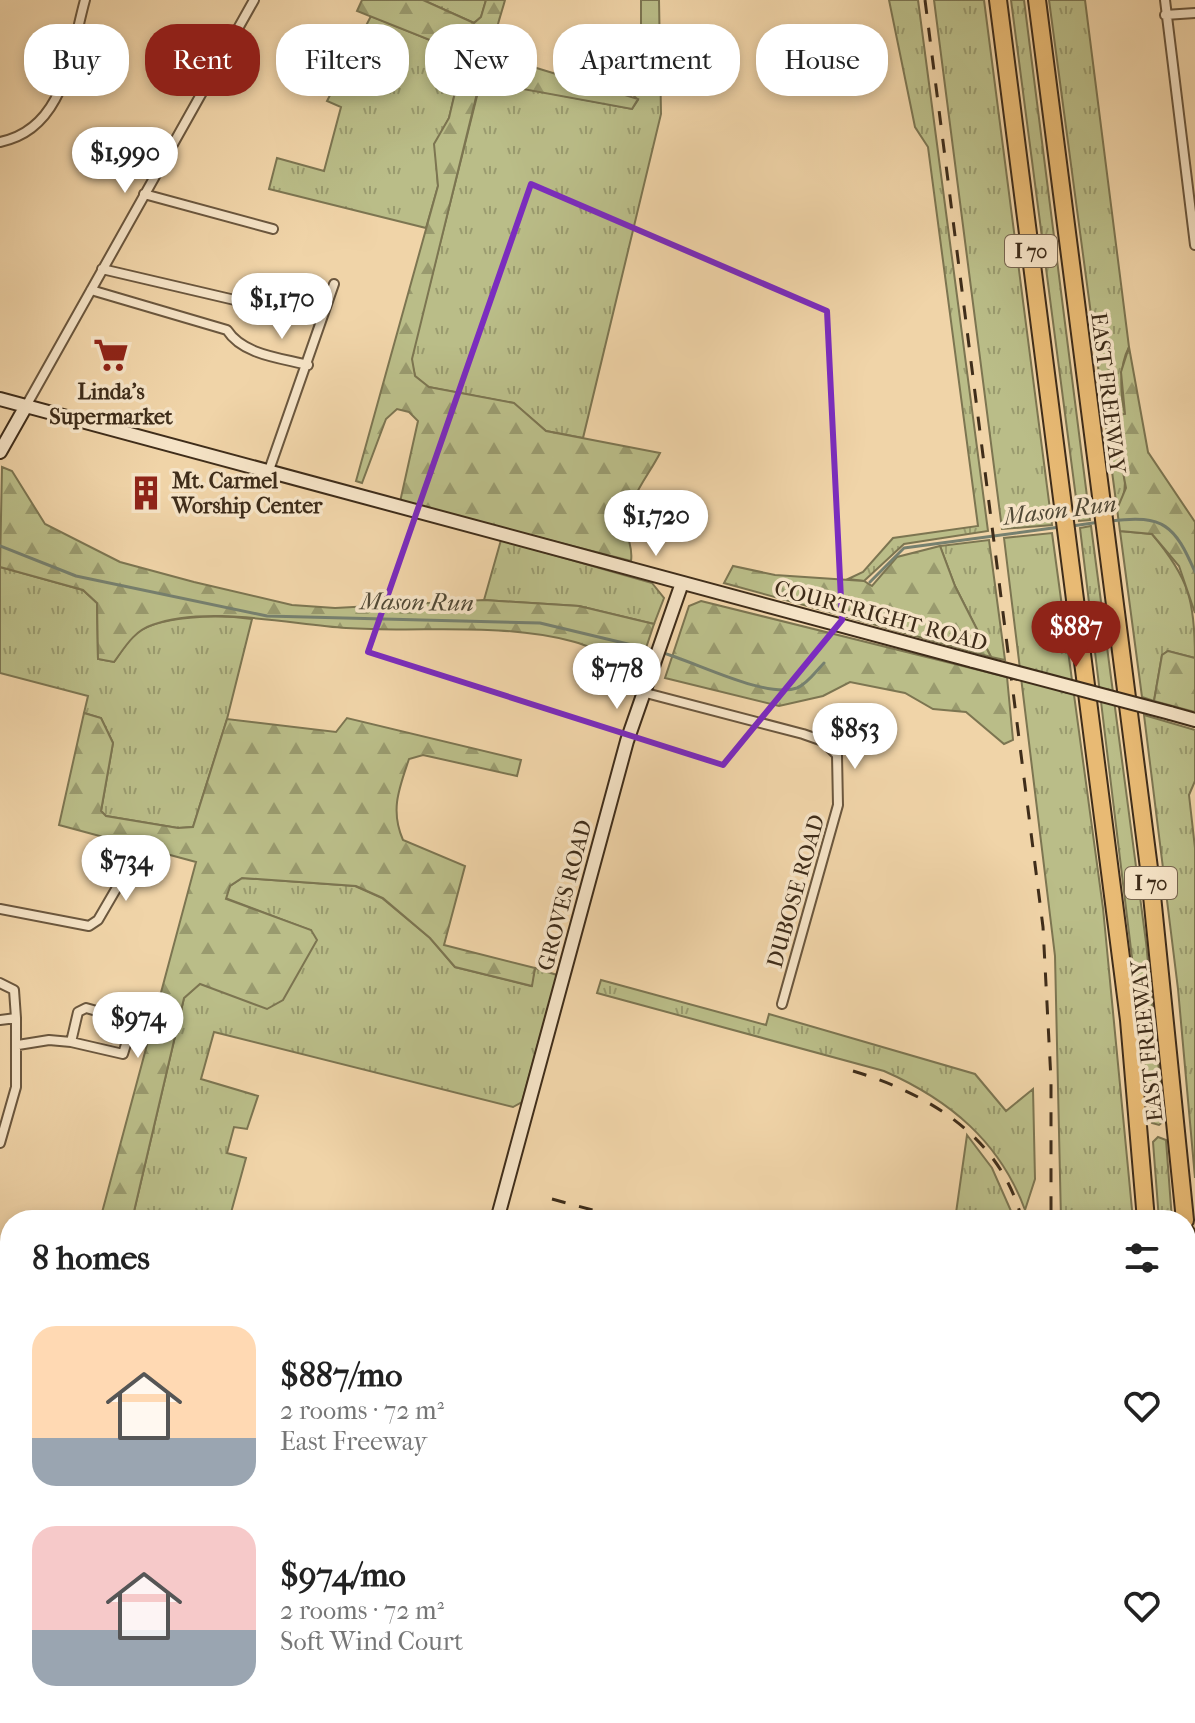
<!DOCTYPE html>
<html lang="en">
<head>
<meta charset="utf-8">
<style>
	body { margin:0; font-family:"IM FELL French Canon",serif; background:#f2f2f2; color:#222; height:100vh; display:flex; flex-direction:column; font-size:30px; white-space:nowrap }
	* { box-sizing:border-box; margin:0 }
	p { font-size:26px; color:#767676 }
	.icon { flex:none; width:44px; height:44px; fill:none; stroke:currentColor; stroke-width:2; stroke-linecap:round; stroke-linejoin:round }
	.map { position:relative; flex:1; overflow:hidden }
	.side { position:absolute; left:0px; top:1210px; width:1196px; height:514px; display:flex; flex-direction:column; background:#fff; border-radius:32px 32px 0 0; box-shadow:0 4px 12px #0003 }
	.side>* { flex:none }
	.banner { position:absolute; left:24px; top:24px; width:1148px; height:72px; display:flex; gap:16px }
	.price { position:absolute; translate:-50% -68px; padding:0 18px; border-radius:28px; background:#fff; color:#222; font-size:26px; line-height:52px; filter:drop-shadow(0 2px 4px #0008) }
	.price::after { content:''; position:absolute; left:50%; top:48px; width:24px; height:18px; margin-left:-12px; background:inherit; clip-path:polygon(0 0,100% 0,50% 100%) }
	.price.active { background:#8f2418; color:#fff }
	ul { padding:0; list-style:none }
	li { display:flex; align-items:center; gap:24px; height:200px; padding:0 32px }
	li span { display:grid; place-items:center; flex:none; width:224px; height:160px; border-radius:24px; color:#555 }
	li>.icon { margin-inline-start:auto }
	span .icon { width:96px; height:96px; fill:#fffc; stroke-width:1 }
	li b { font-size:34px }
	h2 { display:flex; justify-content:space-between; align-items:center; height:96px; padding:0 32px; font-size:34px }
	.tag { padding:0 28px; border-radius:32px; background:#fff; box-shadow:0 4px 12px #0003; font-size:28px; line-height:72px }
	.tag.active { background:#8f2418; color:#fff }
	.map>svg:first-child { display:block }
	.grass { fill:url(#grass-tufts); stroke:#7c7551; stroke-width:2 }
	.forest { fill:url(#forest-firs); stroke:#7c7551; stroke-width:2 }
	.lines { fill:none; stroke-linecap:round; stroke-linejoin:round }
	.stream { stroke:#76806f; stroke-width:3 }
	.street-casing { stroke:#6b573e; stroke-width:12 }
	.secondary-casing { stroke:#3f2d1a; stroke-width:16 }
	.highway-casing { stroke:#3f2d1a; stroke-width:20 }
	.street { stroke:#f5e3c6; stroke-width:8 }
	.secondary { stroke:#f5e3c6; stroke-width:12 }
	.highway { stroke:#e8ba74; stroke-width:16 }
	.rail { stroke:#3f2d1a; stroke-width:3; stroke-dasharray:14 14; stroke-linecap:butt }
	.secondary-bridge-casing { stroke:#3f2d1a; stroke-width:16; stroke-linecap:butt }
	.secondary-bridge { stroke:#f5e3c6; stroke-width:12 }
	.marked { fill:none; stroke:#7b2cbf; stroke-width:6; stroke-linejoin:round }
	.labels { text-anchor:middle; stroke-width:7; stroke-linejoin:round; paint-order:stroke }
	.shield { fill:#f5e3c6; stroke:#76644e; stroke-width:2 }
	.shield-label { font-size:20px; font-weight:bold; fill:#3f2d1a }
	.poi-label { font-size:22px; font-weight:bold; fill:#3f2d1a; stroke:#f5e3c6 }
	.street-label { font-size:22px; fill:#3f2d1a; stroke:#f5e3c6 }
	.water-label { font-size:24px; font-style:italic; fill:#514936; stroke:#f5e3c6 }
</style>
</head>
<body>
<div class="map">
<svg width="1195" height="1723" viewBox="0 0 1195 1723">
	<defs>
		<pattern id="grass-tufts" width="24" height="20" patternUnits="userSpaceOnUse" patternTransform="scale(2)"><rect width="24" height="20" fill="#babd88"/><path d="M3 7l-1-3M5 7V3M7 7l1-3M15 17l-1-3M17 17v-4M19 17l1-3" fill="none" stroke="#999a6e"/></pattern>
		<pattern id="forest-firs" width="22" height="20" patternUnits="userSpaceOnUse" patternTransform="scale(2)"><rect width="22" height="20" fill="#babd88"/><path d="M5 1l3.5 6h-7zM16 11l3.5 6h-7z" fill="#999a6e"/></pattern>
	</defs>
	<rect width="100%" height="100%" fill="#f0d4a8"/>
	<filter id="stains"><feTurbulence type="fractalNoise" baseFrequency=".0025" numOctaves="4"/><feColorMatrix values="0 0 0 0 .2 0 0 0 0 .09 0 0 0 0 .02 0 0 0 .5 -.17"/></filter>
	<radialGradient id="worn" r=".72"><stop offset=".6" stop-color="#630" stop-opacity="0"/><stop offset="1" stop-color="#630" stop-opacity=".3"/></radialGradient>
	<path class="grass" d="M 423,0 L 486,0 L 481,17 L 474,23 Z
		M 641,0 L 659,0 L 661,114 L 583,438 L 546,431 L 513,403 L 428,387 L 415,376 L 411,359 L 481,80 L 632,109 L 638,100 L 634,96 L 641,92 Z
		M 889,0 L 918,0 L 988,531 L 904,544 L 864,581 L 848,579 L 863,572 L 893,538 L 978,526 L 928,147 L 915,127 Z
		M 934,0 L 984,0 L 1052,525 L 1002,529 Z
		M 1011,0 L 1024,0 L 1090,520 L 1079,521 Z
		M 1049,0 L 1085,0 L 1129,347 C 1119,366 1120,393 1125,414 L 1118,415 C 1112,446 1137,482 1117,509 Z
		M 371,16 L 460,52 L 462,63 L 449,118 L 435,144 L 438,186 L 426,228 L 269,189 L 277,158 L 324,171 L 341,107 L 327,101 Z
		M 1091,526 L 1146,942 L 1164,1121 L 1159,1125 L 1152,1123 L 1080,528 Z
		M 1120,531 L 1152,534 C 1189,578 1195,601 1195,658 L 1168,651 L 1162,655 L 1154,701 L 1142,697 Z
		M 1052,533 L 1103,908 L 1133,1220 L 1061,1220 L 1055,956 L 1004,538 Z
		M 501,540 L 652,583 L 664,598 L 654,624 L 579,606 L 484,600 Z
		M 989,540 L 1005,660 L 991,657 L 955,586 L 940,546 Z
		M 0,567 L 83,590 L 97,603 L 98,659 L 114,662 C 120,654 126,643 133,636 C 156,614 222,615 252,619 L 227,719 L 193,827 L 178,828 L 106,816 L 101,811 L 113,743 L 101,718 L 84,713 L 88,696 L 0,673 Z
		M 1144,715 L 1195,730 L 1195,781 L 1189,795 L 1195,848 L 1195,1178 L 1178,989 Z
		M 242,878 L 355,886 L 382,898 L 430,938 L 455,967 L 531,986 L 535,968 L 557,975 L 522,1102 L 513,1107 L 214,1032 L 201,1079 L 258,1096 L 247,1129 L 234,1127 L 227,1153 L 246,1158 L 229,1220 L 132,1220 L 184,998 L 199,984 L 310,930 L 225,898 L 230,886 Z
		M 601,980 L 766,1025 L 769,1014 L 975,1074 L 1006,1111 L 1033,1089 L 1035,1179 L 1025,1210 C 1000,1142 950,1100 884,1071 L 597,993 Z
		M 967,1135 L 992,1168 L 1015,1220 L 955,1220 Z
		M 1158,1137 L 1166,1140 L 1172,1220 L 1159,1220 L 1153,1142 Z
		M 370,1714 L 681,1714 L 685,1723 L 367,1723 Z"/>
	<path class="forest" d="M 362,0 L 423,0 L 474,23 L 481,17 L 486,0 L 505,0 C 497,30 486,44 517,62 L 638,99 L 632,109 L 480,81 L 412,359 L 415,376 L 429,387 L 514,403 L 546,431 L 660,453 C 648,477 626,500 627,530 C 628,542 633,548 631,561 L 400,502 L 418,421 L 409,412 L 397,409 L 386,419 L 362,483 L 356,481 L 438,186 L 434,144 L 449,118 L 462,63 L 460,52 L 357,11 Z
		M 1129,347 L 1148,452 L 1195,522 L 1195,613 L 1179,566 L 1152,534 L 1120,531 L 1117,509 L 1126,488 L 1115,431 L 1117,415 L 1125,414 L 1121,372 Z
		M 2,467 L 12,471 L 45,524 L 120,562 L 194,582 L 292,605 L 335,608 L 484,600 L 579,606 L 654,624 L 640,666 C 617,658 594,647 571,641 C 498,622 420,633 346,628 C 288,624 207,605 152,625 C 134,631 125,647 114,662 L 98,659 L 97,603 L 83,590 L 0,567 Z
		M 940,546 L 955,586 L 991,657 L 724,583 L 733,566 L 775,575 L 864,581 L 872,586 L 897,557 Z
		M 701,601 L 1007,677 L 1013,740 L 1004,744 L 966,712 L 933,709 L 905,693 L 850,682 L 823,696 L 779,706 L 665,678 L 689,606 Z
		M 1168,651 L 1195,658 L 1195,712 L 1154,701 L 1162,655 Z
		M 84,713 L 101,718 L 113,743 L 101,811 L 106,816 L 178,828 L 193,827 L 227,719 L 336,732 L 347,718 L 521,760 L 517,776 L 423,755 L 409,759 C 399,789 390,810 403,840 L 465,866 L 444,945 L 535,968 L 532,986 L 455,967 L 430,938 L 383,898 L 356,886 L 242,878 L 230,886 L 226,899 L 311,930 L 317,940 L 283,1000 L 267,1009 L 200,984 L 184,998 L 132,1220 L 100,1220 L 196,862 L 59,825 Z"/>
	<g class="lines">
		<path class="stream" d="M 1111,521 C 1164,514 1175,526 1195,572
			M 1072,526 L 1100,522
			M 0,546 L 76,576 L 267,616 L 540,623 L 653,650
			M 870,582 L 904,548 L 1060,527
			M 660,652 C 694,661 765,699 797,688 C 807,684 817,670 824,663"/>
		<g class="street-casing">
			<path id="street" d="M 1165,0 L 1195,245
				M 1165,15 L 1195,13
				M 0,142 C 65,129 70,54 85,0
				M 144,194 L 273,229
				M 102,269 L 239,301
				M 91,290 L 227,330 C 243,355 281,358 308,365
				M 26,406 L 254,0
				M 268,473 L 334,284
				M 642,692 L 803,734 L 823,741 L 837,755 L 838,805 L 782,1004
				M 0,909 L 89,926 L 98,920 L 137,853
				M 0,983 L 14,990 L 16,1018 L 0,1020
				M 86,1008 L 129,1020 L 131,1028 L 123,1054 L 71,1042 L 78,1012 Z
				M 18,1045 L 49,1040 L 71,1042
				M 0,1143 L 16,1087 L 16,1018"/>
		</g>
		<g class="secondary-casing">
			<path id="secondary" d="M 0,399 L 973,661
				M 0,452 L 26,406
				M 1170,713 L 1195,720
				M 497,1220 L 627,741 L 682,583
				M 360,1723 L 362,1714"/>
		</g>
		<g class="highway-casing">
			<path id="highway" d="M 998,0 L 1129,1020 L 1146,1220
				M 1037,0 L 1150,876 L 1185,1220
				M 1186,1233 L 1195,1418
				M 1156,1723 L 1157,1714"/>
		</g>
		<use href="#street" class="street"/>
		<use href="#secondary" class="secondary"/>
		<use href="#highway" class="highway"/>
		<path class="rail" d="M 925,0 L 1043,927 L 1051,1080 L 1051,1220
			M 853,1071 C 929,1094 1001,1137 1022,1220
			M 552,1199 L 629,1220
			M 932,1723 L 934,1714
			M 958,1723 L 960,1714
			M 985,1723 L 987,1714"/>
		<g class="secondary-bridge-casing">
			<path id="secondary-bridge" d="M 973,661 L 1170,713"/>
		</g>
		<use href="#secondary-bridge" class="secondary-bridge"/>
	</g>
	<path class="marked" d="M 531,184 L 827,311 L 842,620 L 723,765 L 368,652 Z"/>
	<defs>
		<g id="supermarket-bare" transform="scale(2.76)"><path d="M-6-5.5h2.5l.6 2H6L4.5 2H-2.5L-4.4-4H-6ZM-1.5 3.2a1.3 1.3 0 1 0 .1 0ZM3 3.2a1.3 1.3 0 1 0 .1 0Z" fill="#8f2418" stroke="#f5e3c6" stroke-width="2.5" paint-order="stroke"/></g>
		<g id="building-bare" transform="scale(2.76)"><path d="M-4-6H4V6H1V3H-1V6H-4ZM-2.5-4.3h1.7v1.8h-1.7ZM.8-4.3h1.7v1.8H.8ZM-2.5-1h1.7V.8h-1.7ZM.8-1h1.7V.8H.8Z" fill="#8f2418" stroke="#f5e3c6" stroke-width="2.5" paint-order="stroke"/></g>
	</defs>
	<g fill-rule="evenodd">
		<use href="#supermarket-bare" x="111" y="355"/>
		<use href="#building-bare" x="146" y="493"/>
	</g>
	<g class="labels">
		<g class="shield">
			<rect x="1005" y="235" width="52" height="32" rx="6"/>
			<rect x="1125" y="867" width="52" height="32" rx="6"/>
		</g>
		<g class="shield-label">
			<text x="1031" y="258">I 70</text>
			<text x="1151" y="890">I 70</text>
		</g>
		<g class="poi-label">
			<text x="111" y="399">Linda's<tspan x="111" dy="25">Supermarket</tspan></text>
			<text x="172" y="488" text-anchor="start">Mt. Carmel<tspan x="172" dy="25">Worship Center</tspan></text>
		</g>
		<g class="street-label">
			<text transform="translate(1109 393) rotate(83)" y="8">EAST FREEWAY</text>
			<text transform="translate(881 615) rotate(15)" y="8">COURTRIGHT ROAD</text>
			<text transform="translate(795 891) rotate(-74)" y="8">DUBOSE ROAD</text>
			<text transform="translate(564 895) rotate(-75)" y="8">GROVES ROAD</text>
			<text transform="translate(1146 1041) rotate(-96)" y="8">EAST FREEWAY</text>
		</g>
		<g class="water-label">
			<text transform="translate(1060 510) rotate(-7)" y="8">Mason Run</text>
			<text transform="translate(417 602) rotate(1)" y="8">Mason Run</text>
		</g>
	</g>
	<rect width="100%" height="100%" filter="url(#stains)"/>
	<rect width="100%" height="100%" fill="url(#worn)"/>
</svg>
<b class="price" style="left:125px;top:195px">$1,990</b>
<b class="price" style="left:282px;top:341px">$1,170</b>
<b class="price" style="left:656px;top:558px">$1,720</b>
<b class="price active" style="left:1076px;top:669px">$887</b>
<b class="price" style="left:617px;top:711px">$778</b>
<b class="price" style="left:855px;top:771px">$853</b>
<b class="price" style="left:126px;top:903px">$734</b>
<b class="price" style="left:138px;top:1060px">$974</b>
<div class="banner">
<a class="tag">Buy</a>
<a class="tag active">Rent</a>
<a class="tag">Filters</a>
<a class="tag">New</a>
<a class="tag">Apartment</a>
<a class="tag">House</a>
</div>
<section class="side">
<h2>8 homes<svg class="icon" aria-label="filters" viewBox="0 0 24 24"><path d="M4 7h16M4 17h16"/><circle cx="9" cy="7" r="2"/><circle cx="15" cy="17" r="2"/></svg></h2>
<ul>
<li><span style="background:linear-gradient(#ffd9b3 70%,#9aa5b1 0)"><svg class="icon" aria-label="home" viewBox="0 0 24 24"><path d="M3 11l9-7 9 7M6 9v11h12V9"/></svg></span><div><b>$887/mo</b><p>2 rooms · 72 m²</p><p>East Freeway</p></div><svg class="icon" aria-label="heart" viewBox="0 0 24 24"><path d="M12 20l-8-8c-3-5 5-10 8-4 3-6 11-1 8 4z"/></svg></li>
<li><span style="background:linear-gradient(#f6c9c9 65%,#9aa5b1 0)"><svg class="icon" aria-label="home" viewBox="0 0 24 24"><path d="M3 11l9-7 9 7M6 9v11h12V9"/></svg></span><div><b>$974/mo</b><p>2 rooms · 72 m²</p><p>Soft Wind Court</p></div><svg class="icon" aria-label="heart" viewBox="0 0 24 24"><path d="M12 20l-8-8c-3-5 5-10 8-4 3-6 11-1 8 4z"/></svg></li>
</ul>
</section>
</div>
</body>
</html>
